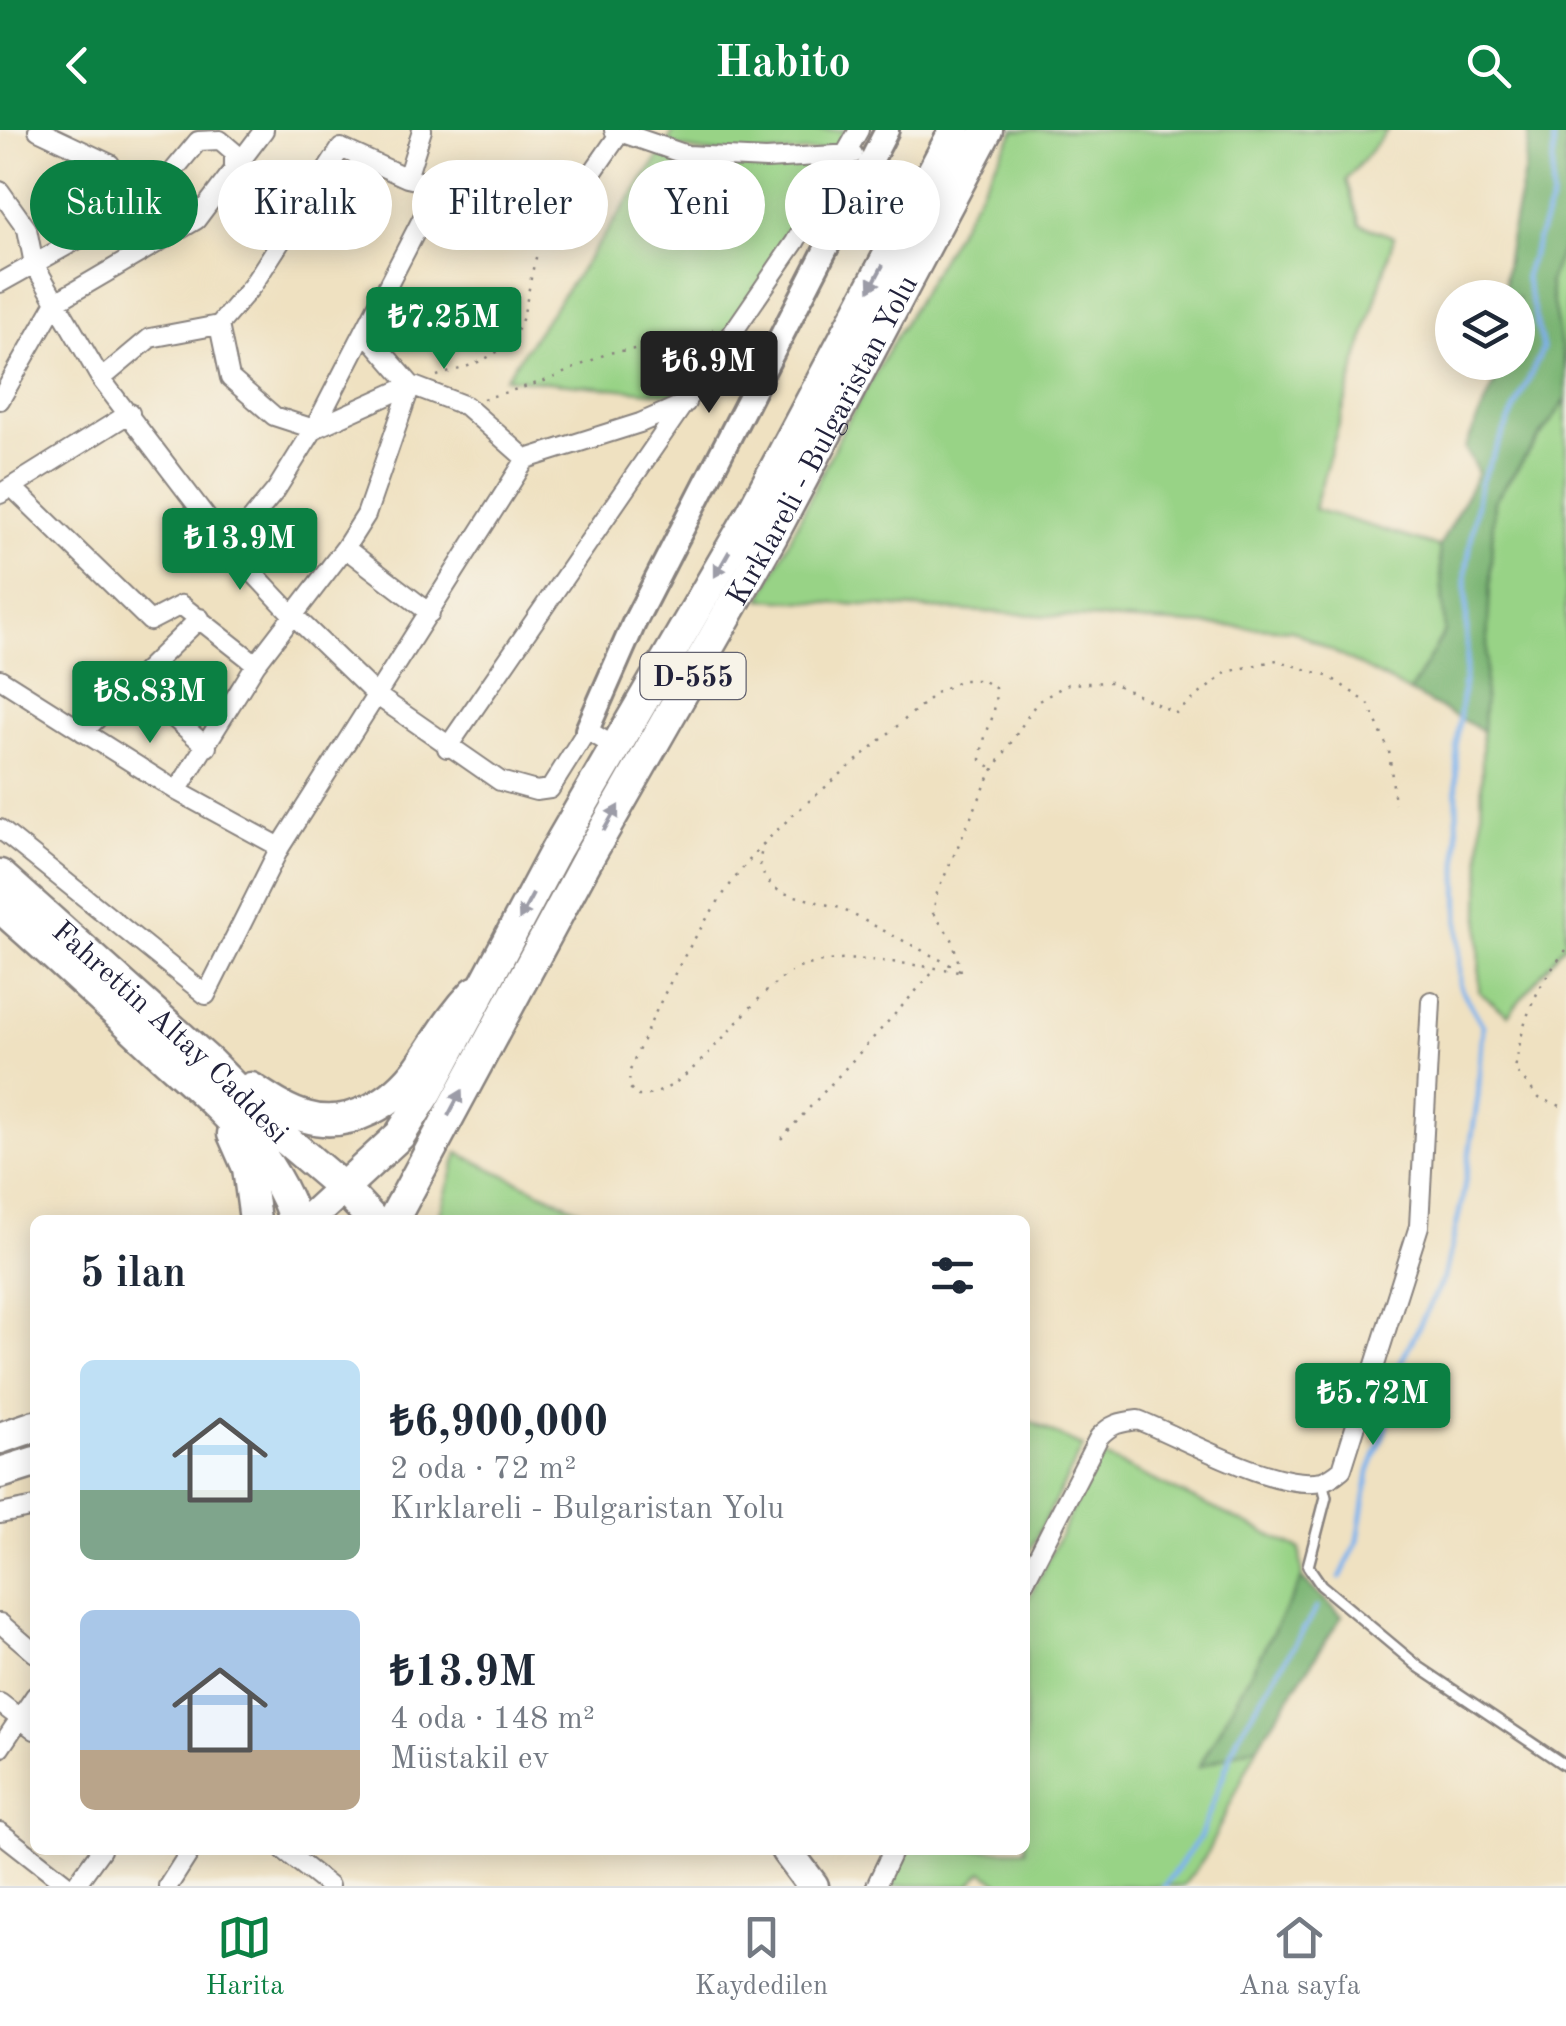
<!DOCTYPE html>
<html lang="tr">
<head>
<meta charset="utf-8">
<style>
	body { margin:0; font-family:"Old Standard TT",serif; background:#f6f6f7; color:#1f2937; height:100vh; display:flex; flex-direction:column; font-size:38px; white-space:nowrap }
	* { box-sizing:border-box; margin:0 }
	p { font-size:32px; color:#747a83 }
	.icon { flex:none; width:55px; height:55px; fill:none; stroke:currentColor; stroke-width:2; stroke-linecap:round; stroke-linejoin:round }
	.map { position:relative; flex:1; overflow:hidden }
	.side { position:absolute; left:30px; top:1085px; width:1000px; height:640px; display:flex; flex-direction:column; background:#fff; border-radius:15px; box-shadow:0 5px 25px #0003 }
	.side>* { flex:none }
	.hud { position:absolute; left:30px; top:30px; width:1000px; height:90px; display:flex; gap:20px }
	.tools { position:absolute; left:1435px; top:150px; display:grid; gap:20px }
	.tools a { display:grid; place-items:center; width:100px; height:100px; border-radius:50%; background:#fff; box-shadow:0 5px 25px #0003; font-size:50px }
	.price { position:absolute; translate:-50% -85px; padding:0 22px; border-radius:10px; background:#0b8043; color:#fff; font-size:32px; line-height:65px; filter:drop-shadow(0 2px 5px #0008) }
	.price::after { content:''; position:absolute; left:50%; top:60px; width:30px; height:22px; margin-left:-15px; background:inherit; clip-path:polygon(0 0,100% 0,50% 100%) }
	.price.selected { background:#222; color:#fff }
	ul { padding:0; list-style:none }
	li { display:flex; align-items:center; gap:30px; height:250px; padding:0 50px }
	li span { display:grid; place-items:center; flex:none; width:280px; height:200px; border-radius:15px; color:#555 }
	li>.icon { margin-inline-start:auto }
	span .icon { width:120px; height:120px; fill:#fffc; stroke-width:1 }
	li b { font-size:42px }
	h2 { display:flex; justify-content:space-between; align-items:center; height:120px; padding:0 50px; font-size:42px }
	.pill { padding:0 35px; border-radius:45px; background:#fff; box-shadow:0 5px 25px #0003; font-size:35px; line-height:90px }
	.pill.selected { background:#0b8043; color:#fff }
	header { display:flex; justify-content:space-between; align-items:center; height:130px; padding:0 50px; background:#0b8043; color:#fff; font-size:45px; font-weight:700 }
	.menu { display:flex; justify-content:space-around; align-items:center; height:140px; border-top:2px solid #e0e1e3; background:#fff; font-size:28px; color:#747a83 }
	.menu a { display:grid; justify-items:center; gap:5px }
	.menu .selected { color:#0b8043 }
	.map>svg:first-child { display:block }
	.green { fill:#98d386; stroke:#5d7a60; stroke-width:2.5 }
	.forest { fill:#7ab573; stroke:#4e6c57; stroke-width:2.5 }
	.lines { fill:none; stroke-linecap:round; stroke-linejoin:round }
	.stream { stroke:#7fb4ed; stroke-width:5 }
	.service-casing { stroke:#88827e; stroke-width:14 }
	.minor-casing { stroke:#88827e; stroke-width:22 }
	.tertiary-casing { stroke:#88827e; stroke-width:28 }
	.primary-casing { stroke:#88827e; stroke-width:35 }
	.trunk-casing { stroke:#88827e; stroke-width:35 }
	.path { stroke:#88827e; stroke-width:2.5; stroke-dasharray:2.5 8; stroke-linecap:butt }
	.service { stroke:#fff; stroke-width:9 }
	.minor { stroke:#fff; stroke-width:18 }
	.tertiary { stroke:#fff; stroke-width:22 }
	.primary { stroke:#fff; stroke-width:30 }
	.trunk { stroke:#fff; stroke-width:30 }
	.oneway { fill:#9c9ca7 }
	.labels { text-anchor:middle; stroke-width:8; stroke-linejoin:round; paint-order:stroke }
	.shield { fill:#f7f3e8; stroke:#62616f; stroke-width:2.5 }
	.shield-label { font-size:28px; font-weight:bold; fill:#22223b }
	.street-label { font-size:30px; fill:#22223b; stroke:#f7f3e8 }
</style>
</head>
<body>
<header><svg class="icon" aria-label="back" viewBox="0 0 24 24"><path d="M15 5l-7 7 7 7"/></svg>Habito<svg class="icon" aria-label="search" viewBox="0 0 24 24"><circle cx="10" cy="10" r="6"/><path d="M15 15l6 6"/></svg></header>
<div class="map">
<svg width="1566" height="1756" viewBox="0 0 1566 1756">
	<rect width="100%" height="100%" fill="#f7f3e8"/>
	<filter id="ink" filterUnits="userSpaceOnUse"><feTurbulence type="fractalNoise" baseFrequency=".01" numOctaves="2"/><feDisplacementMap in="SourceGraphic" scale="20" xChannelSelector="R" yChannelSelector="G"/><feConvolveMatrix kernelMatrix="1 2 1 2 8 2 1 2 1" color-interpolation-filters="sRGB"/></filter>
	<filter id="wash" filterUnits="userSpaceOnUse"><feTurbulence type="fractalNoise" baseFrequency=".0048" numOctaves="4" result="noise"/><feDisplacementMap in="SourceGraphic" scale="40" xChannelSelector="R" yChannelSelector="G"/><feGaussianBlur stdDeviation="2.25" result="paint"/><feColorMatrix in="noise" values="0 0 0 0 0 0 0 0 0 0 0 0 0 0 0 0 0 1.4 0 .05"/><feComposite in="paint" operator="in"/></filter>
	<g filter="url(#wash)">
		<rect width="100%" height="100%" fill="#efe1c1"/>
		<path class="green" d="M 674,0 L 845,0 L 836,19 C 781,24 721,30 667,14 Z
			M 1015,0 L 1388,0 L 1346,50 L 1360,94 L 1394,107 L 1314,379 L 1439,417 L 1445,501 L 1410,562 L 1292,500 L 761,469 L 843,299 Z
			M 661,24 L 827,32 L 776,131 L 683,265 L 505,248 Z
			M 1566,109 L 1566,243 L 1549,151 Z
			M 1566,270 L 1566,813 L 1508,885 L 1479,862 L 1483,559 L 1494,371 Z
			M 458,1023 L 601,1090 L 438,1090 Z
			M 1025,1289 L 1083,1317 L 1025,1429 Z
			M 1100,1325 L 1300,1419 L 1302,1449 L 1200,1636 L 1258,1615 L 1205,1727 L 1183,1756 L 1002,1756 L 983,1741 L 969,1756 L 886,1756 L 904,1720 L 1025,1720 L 1025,1476 Z"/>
		<path class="forest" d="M 1529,0 L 1566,0 L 1566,109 L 1549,152 L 1566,243 L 1566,270 L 1494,371 L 1483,601 L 1410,562 L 1445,501 L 1439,417 L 1478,343 L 1465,318 L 1504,233 L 1518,232 L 1518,168 L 1505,167 C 1503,111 1527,56 1529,0 Z
			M 1302,1449 L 1342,1486 L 1258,1615 L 1199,1637 Z"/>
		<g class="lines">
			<path class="stream" d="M 1340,1448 L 1358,1410 L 1369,1342 L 1395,1274 L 1399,1236 L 1445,1145 L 1462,1071 L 1478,967 L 1483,896 L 1460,856 L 1456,616 L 1467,526 L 1466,442 L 1480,354 L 1543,218 L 1525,146 L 1552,69 L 1554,0
				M 1164,1756 L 1200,1707 L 1238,1606 L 1317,1478"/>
		</g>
	</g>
	<g filter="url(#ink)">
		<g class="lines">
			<g class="service-casing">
				<path id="service" d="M 1322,1351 L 1326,1367 L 1308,1436 L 1321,1455 L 1419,1537 L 1566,1636"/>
			</g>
			<g class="minor-casing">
				<path id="minor" d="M 38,0 L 110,34
					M 614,0 L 687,25 L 766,29 L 853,24
					M 407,48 L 422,0
					M 0,61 L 27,99 L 34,134 L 101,249 L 229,417 L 292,484 L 376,565 L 500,651 L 536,661 L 550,659 L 587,600 L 617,618
					M 0,153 L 150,69 L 198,11 L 220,10 L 234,22 L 234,40
					M 219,195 L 230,248 L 274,286 L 314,299 L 411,255 L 466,276 L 526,329 L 640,293 L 686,273
					M 101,249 L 150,208 L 219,195 L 252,156 L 341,18 L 407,48 L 465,61 L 514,101 L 547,102 L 568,78 L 622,0
					M 0,270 L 56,172 L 196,90 L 264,0
					M 13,358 L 150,491 L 181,475 L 256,534
					M 0,364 L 130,283
					M 229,417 L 276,360 L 314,299 L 439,56
					M 345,418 L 430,483
					M 0,549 L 177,661 L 280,717
					M 134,553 L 207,617
					M 83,602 L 200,488
					M 447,618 L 795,112 L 859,0
					M 177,661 L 256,534 L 345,418 L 366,385 L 411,255 L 365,202
					M 0,699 L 206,865 L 280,717 L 526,329
					M 0,1384 L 35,1377
					M 1025,1451 L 1099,1307 C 1111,1294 1120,1292 1138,1290 C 1184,1308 1275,1361 1322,1351 C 1330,1349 1336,1344 1342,1339 L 1419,1096 L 1431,871
					M 0,1493 L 35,1523
					M 0,1573 L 35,1600
					M 0,1618 L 35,1566
					M 0,1702 L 69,1756
					M 284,1720 L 329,1756
					M 75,1756 L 101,1720
					M 168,1756 L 191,1720
					M 876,1756 L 893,1720"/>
			</g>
			<g class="tertiary-casing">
				<path id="tertiary" d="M 587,600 L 634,493 L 887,0"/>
			</g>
			<g class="primary-casing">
				<g id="primary">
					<path id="s1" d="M 0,745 L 210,933 L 283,1007 L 343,1058"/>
					<path d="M 0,777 C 51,822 100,867 149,913 C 208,968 267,1010 295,1090"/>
					<path d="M 251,958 C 268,969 286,982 306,987 C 349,1000 395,972 420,937 C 440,908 450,888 475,862"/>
					<path d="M 233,1004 L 248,1038 L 255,1090"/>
				</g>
			</g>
			<g class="trunk-casing">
				<g id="trunk">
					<path d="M 343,1058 L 373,1090"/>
					<path d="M 308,1090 L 400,1005 L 428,961 L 556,720 L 751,384 L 955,0"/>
					<path id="s2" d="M 393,1090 L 587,730 L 772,406 L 987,0"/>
					<path d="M 0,1308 L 35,1296"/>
					<path d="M 0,1343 L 35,1332"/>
					<path d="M 786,1720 L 813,1756"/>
				</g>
			</g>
			<path class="path" d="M 437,246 C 467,237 502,228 518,199 C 528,180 529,145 538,122
				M 483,269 L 548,250 L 608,223 L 687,211 L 713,199
				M 764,713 C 704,780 663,860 629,943 L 630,958 L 638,966 C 695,968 752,852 805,836 C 853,821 911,836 960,841
				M 1566,820 C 1533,862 1523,888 1515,940 L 1539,968 L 1566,978
				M 960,840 L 840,778 L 780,762 L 765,749 L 759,731 L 764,713 L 795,683 L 936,563 L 960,550 L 982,550 L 995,558 C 998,592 982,599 981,630 L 994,640
				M 961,841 L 952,809 L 933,783 L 937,763 L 989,647 L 1037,572 L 1068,554 L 1110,552 L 1176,583 L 1227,542 L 1277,530 L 1330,547 L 1368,573 L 1389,621 L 1395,674
				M 781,1009 L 935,840"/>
			<use href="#service" class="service"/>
			<use href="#minor" class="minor"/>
			<use href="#tertiary" class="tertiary"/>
			<use href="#primary" class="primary"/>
			<use href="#trunk" class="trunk"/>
		</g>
		<defs><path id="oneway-solid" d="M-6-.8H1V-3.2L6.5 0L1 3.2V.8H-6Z" transform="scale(2.5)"/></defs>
		<g class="oneway">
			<use href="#oneway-solid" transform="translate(876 148) rotate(118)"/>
			<use href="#oneway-solid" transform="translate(722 434) rotate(120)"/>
			<use href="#oneway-solid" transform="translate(611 688) rotate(-60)"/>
			<use href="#oneway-solid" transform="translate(526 777) rotate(118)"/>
			<use href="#oneway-solid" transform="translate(455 973) rotate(-62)"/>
		</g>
	</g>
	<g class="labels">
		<rect class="shield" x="640.5" y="523" width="105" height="46" rx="8"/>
		<g class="shield-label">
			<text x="693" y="556">D-555</text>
		</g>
		<g class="street-label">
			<text dy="10" stroke="none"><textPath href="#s2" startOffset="890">Kırklareli - Bulgaristan Yolu</textPath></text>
			<text dy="10" stroke="none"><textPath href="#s1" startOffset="232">Fahrettin Altay Caddesi</textPath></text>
		</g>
	</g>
</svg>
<div class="tools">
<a><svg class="icon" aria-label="layers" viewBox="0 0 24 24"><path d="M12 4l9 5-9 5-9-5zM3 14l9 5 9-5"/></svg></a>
</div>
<b class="price" style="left:444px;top:242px">₺7.25M</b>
<b class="price selected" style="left:709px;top:286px">₺6.9M</b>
<b class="price" style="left:240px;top:463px">₺13.9M</b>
<b class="price" style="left:150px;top:616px">₺8.83M</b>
<b class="price" style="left:1373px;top:1318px">₺5.72M</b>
<div class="hud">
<a class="pill selected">Satılık</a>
<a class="pill">Kiralık</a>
<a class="pill">Filtreler</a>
<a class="pill">Yeni</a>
<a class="pill">Daire</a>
</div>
<section class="side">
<h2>5 ilan<svg class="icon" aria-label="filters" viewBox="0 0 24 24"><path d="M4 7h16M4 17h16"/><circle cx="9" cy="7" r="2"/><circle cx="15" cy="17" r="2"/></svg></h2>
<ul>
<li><span style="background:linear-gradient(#bfe0f5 65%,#7fa58c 0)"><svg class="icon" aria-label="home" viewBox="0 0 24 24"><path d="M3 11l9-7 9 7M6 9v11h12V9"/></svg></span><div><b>₺6,900,000</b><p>2 oda · 72 m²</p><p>Kırklareli - Bulgaristan Yolu</p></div></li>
<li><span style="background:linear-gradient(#a9c7e8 70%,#b9a48a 0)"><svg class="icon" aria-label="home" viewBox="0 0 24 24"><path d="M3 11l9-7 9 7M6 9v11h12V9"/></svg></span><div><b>₺13.9M</b><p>4 oda · 148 m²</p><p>Müstakil ev</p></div></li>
</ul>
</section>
</div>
<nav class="menu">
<a class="selected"><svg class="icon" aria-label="map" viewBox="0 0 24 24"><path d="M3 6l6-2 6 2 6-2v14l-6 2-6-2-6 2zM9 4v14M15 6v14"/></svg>Harita</a>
<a><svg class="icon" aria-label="saved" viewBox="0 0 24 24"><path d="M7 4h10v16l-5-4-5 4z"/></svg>Kaydedilen</a>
<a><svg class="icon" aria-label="home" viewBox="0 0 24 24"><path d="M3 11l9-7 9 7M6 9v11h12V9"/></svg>Ana sayfa</a>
</nav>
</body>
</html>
